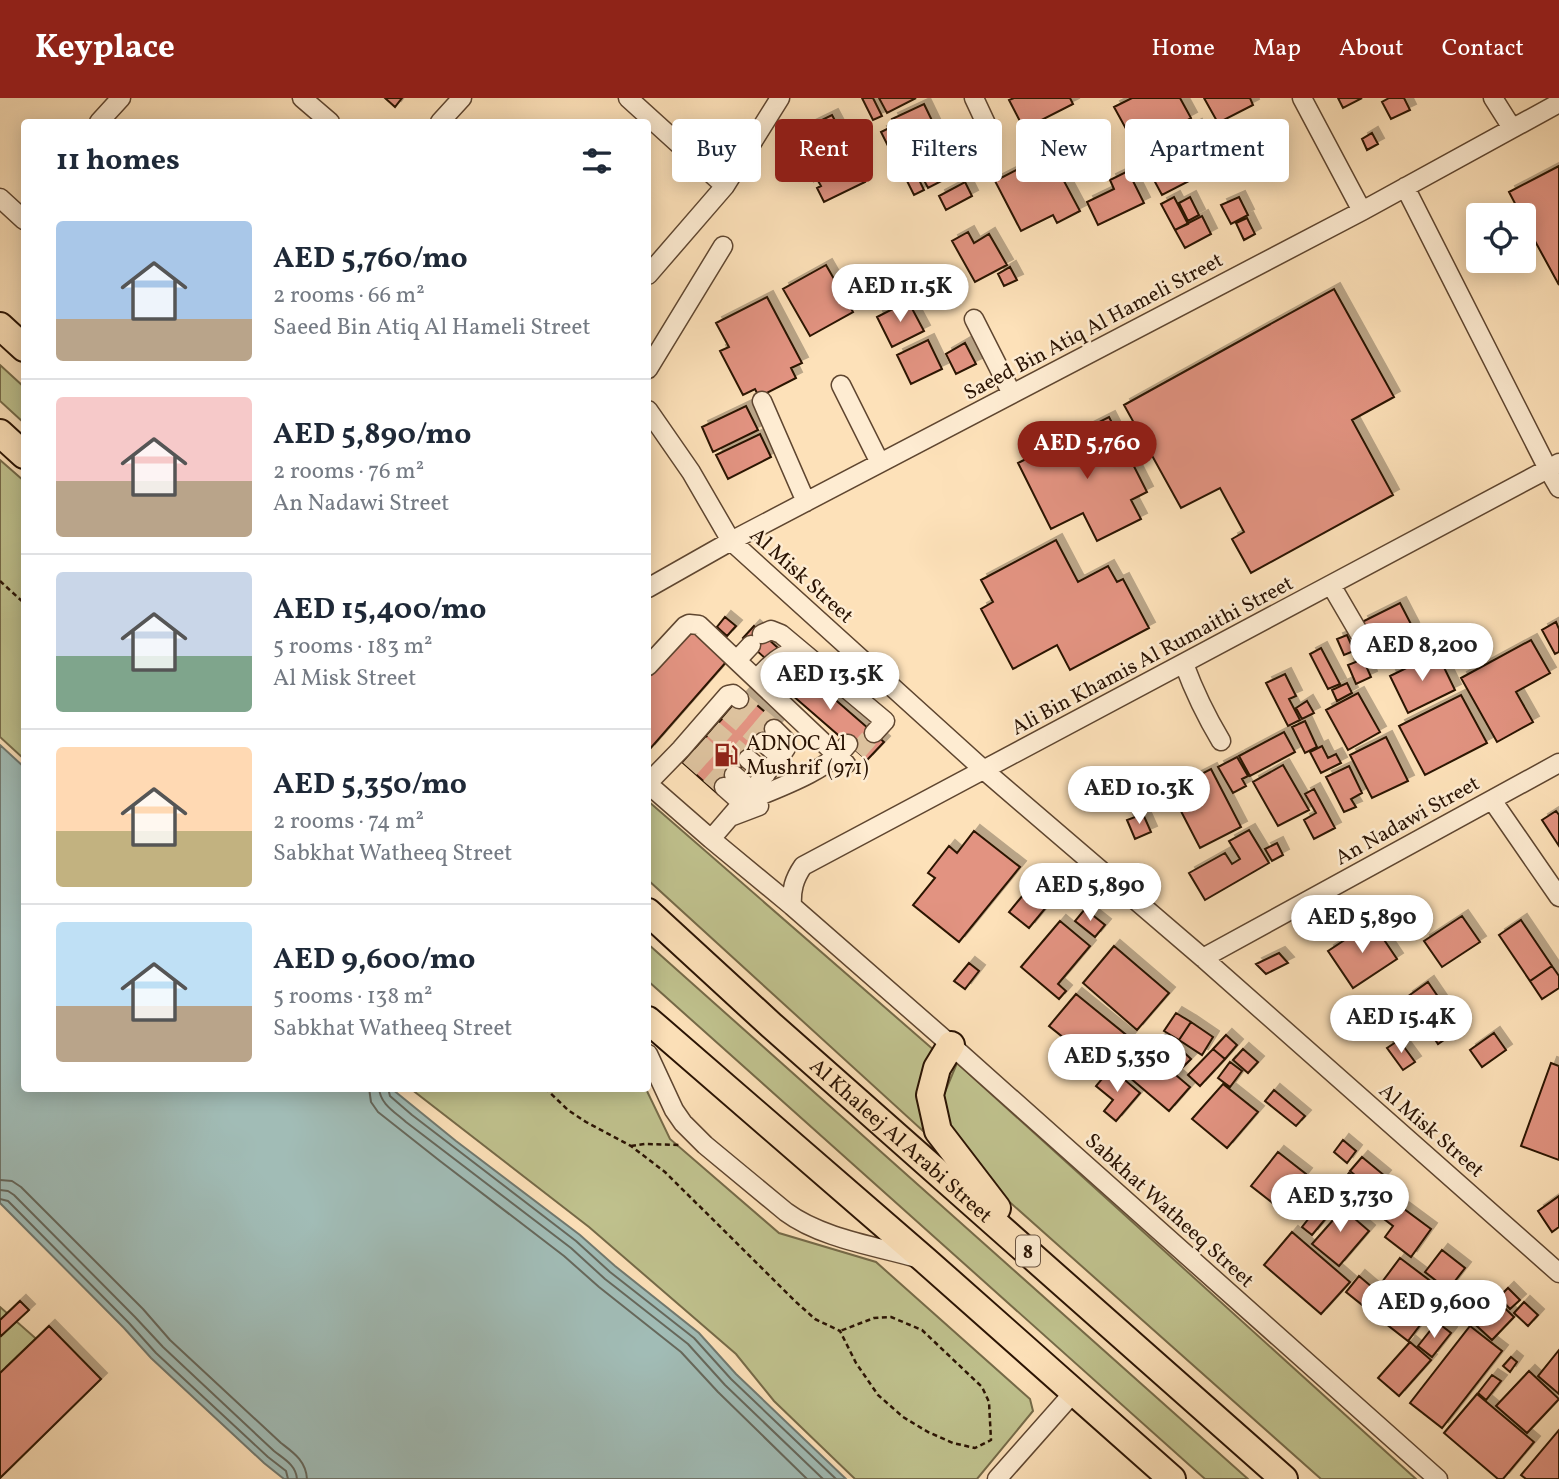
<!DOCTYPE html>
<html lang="en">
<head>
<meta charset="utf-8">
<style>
	body { margin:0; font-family:Vollkorn,serif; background:#f6f6f7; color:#1f2937; height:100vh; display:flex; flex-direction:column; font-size:26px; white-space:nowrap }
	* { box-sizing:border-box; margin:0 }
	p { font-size:23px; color:#747a83 }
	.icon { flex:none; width:38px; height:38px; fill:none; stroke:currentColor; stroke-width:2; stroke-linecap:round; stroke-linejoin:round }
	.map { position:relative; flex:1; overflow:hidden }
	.side { position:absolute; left:21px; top:21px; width:630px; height:973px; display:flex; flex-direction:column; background:#fff; border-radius:7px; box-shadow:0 4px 18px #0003 }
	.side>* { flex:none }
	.hud { position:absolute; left:672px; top:21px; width:665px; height:63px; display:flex; gap:14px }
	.buttons { position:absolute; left:1466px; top:105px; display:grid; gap:14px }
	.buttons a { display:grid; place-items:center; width:70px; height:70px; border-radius:7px; background:#fff; box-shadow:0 4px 18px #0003; font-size:35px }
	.price { position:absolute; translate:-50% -60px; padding:0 16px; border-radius:24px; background:#fff; color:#222; font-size:23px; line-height:46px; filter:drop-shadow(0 2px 4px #0008) }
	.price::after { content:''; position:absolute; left:50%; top:42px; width:21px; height:16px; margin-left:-10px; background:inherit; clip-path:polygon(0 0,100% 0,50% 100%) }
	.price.selected { background:#8f2418; color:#fff }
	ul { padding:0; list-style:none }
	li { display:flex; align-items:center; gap:21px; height:175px; padding:0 35px }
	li+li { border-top:2px solid #e0e1e3 }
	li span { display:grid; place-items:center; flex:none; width:196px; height:140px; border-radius:7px; color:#555 }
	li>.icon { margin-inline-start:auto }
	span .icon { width:84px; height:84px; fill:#fffc; stroke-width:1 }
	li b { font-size:30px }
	h2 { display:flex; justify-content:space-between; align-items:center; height:84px; padding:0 35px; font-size:30px }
	.chip { padding:0 24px; border-radius:7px; background:#fff; box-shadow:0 4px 18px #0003; font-size:24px; line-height:63px }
	.chip.selected { background:#8f2418; color:#fff }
	header { display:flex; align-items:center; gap:42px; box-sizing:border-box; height:98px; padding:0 35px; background:#8f2418; color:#fff }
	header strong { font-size:33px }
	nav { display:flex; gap:38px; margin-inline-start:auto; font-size:24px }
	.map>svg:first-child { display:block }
	.green { fill:#c0c28e; stroke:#756a48; stroke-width:2 }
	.water { fill:#a1bcb6; stroke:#71786e; stroke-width:2 }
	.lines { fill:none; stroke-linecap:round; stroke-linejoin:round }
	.shore { stroke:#66685c; stroke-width:2 }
	.building { fill:#e29381; stroke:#2a1303; stroke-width:2; filter:url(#shadow) }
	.minor-tunnel { stroke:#ddc29e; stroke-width:18; stroke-dasharray:18 9; stroke-linecap:butt }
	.minor-casing { stroke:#5f4630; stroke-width:21 }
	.highway-casing { stroke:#2a1303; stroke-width:30 }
	.path { stroke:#2a1303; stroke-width:2.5; stroke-dasharray:5 3.5; stroke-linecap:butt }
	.minor { stroke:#feecd2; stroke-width:18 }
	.highway { stroke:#fde1b9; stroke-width:26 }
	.labels { text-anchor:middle; stroke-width:5; stroke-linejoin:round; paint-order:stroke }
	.shield { fill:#feecd2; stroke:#6a5441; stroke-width:2 }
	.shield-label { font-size:19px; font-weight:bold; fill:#2a1303 }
	.street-label { font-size:21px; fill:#2a1303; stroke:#feecd2 }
	.poi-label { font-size:21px; fill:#2a1303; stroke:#feecd2; text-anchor:start }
</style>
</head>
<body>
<header>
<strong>Keyplace</strong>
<nav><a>Home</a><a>Map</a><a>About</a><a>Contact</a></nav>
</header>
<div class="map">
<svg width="1559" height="1381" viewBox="0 0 1559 1381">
	<defs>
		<filter id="shadow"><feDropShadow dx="6" dy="-6" stdDeviation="0" flood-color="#0004"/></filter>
	</defs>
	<rect width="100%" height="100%" fill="#fde1b9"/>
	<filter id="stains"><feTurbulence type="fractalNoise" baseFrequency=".00286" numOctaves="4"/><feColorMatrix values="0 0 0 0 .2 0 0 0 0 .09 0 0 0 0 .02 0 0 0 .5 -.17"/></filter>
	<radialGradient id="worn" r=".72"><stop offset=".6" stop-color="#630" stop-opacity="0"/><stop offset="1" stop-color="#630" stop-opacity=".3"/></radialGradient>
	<path class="green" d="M 0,267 L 24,289 L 24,325 L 0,303 Z
		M 0,362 L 24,383 L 24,661 L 0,639 Z
		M 648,703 L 935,953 L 922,1002 L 923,1033 L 648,782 Z
		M 648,846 L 1248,1381 L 1205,1381 L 648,883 Z
		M 957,965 L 1416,1381 L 1321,1381 L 968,1067 L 940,1006 Z
		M 411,991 L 646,991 L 670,1041 L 779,1135 L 876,1164 L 1030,1301 L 1033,1313 L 977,1381 L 855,1381 L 774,1303 L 736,1256 L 589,1129 Z
		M 0,1209 L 50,1253 L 0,1306 Z"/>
	<path class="water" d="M 0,647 L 24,669 L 24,990 L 392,991 L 456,1043 L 580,1137 L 615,1168 L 699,1235 L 736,1276 L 846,1381 L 284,1381 L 264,1365 L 151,1260 L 124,1230 L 0,1105 Z"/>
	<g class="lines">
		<path class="shore" d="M 369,990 L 371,1004 L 378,1014 L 440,1063 L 564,1158 L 599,1189 L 681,1254 L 718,1294 L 807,1381
			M 379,990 C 380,1006 395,1014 406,1024 L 571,1150 L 605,1181 L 688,1246 L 725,1287 L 823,1381
			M 388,990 L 390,998 L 412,1017 L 576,1143 L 610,1174 L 694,1240 L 731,1281 L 836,1381
			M 0,1082 L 12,1083 L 21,1089 L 143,1211 L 170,1242 L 281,1345 C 294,1355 306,1363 307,1381
			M 0,1092 L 8,1093 L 14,1097 L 135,1219 L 163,1249 L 274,1353 C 284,1361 296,1367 297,1381
			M 0,1101 L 8,1103 L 129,1225 L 156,1255 L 268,1359 L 286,1373 L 288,1381"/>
	</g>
	<path class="building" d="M 385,0 L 402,0 L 395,9 Z
		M 862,0 L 873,0 L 882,18 L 873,22 Z
		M 879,0 L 916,0 L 887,15 Z
		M 1014,0 L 1070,0 L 1073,6 L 1024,31 L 1009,2 Z
		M 1132,0 L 1180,0 L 1191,20 L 1173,30 L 1174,33 L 1153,45 L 1151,41 L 1136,49 L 1114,9 Z
		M 1204,0 L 1250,0 L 1253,7 L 1218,25 Z
		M 1338,0 L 1362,0 L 1343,10 Z
		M 1389,0 L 1404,0 L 1410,12 L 1391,21 L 1382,4 Z
		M 924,6 L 939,37 L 907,52 L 892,21 Z
		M 832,17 L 840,32 L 836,35 L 848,61 L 853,58 L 865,84 L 824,104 L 817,90 L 821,88 L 817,81 L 814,83 L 801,58 L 805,56 L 802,48 L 798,50 L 791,37 Z
		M 1196,27 L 1218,68 L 1162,97 L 1140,56 L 1155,49 L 1153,45 L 1174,33 L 1177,38 Z
		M 891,29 L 904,55 L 894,60 L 881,34 Z
		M 1372,35 L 1378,46 L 1367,52 L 1362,41 Z
		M 944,45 L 959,74 L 928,90 L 913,61 Z
		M 1049,55 L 1080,113 L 1057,125 L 1053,117 L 1021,133 L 995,83 Z
		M 911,65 L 924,92 L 914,97 L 901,71 Z
		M 1559,68 L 1559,187 L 1524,123 L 1524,117 L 1521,117 L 1509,94 Z
		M 1128,73 L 1144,105 L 1098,127 L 1087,104 L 1114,91 L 1110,82 Z
		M 965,84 L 972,98 L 946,112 L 939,98 Z
		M 1174,99 L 1188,126 L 1175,132 L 1161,106 Z
		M 1190,99 L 1199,117 L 1188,123 L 1179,105 Z
		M 1239,99 L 1248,117 L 1231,126 L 1221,107 Z
		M 1202,118 L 1211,136 L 1185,150 L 1175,132 Z
		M 1247,120 L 1255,136 L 1244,142 L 1236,125 Z
		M 968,134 L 974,145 L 989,136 L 1007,167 L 975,184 L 952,143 Z
		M 826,167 L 853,214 L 810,238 L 783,191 Z
		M 1010,169 L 1017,182 L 1004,188 L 998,176 Z
		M 1334,191 L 1394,299 L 1352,322 L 1393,397 L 1251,475 L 1232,441 L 1244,434 L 1220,390 L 1181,410 L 1124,307 Z
		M 767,199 L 802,265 L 791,270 L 796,280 L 759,299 L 755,291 L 743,297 L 720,253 L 729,249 L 716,225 Z
		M 908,203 L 924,233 L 892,249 L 877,219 Z
		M 928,242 L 942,271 L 911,286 L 897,257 Z
		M 965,245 L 976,266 L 956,276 L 946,256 Z
		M 746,308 L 758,332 L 713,354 L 702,329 Z
		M 1109,319 L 1147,394 L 1131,402 L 1141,421 L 1097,443 L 1083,415 L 1051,431 L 1018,365 Z
		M 760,336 L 771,359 L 728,381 L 716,357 Z
		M 1056,442 L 1078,484 L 1108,468 L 1117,484 L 1123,481 L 1149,530 L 1070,572 L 1057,547 L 1013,571 L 981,511 L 993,504 L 981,482 Z
		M 1400,505 L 1413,530 L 1375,549 L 1362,524 Z
		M 725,519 L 736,528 L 727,538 L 717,529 Z
		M 1556,524 L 1559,531 L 1559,554 L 1555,556 L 1542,532 Z
		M 754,528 L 778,550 L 767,562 L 743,540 Z
		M 690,530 L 727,563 L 649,652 L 648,651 L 648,579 Z
		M 1347,537 L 1354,553 L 1344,557 L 1337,541 Z
		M 1531,542 L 1550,575 L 1516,594 L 1533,624 L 1497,644 L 1461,580 Z
		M 1321,550 L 1340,586 L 1328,591 L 1310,556 Z
		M 1437,555 L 1455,592 L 1408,615 L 1390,578 Z
		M 1363,561 L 1371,579 L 1356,586 L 1348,567 Z
		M 793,565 L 884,644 L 867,662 L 777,584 Z
		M 1285,576 L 1296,598 L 1289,601 L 1300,622 L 1288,628 L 1266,585 Z
		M 1347,585 L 1352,595 L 1337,603 L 1332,592 Z
		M 1358,595 L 1380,634 L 1348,652 L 1326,612 Z
		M 744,596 L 779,626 L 718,696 L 683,665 Z
		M 1461,597 L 1487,645 L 1425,677 L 1399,628 Z
		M 1307,603 L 1314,615 L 1302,621 L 1296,610 Z
		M 1305,623 L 1317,649 L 1305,655 L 1292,629 Z
		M 1284,634 L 1295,654 L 1250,678 L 1239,658 Z
		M 1386,639 L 1408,683 L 1372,700 L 1350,657 Z
		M 1322,648 L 1328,660 L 1336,656 L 1341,665 L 1321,675 L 1310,654 Z
		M 1237,659 L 1248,678 L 1242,681 L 1246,688 L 1233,695 L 1218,669 Z
		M 1283,667 L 1309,712 L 1278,728 L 1253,684 Z
		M 1349,668 L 1362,695 L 1351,701 L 1356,709 L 1344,714 L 1326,679 Z
		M 1211,671 L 1241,729 L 1200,750 L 1170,692 Z
		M 1314,691 L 1335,730 L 1314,741 L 1304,722 L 1316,715 L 1305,696 Z
		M 1556,713 L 1559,717 L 1559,748 L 1542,722 Z
		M 1143,716 L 1151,734 L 1135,741 L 1127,722 Z
		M 1249,732 L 1269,765 L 1205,802 L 1189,775 L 1225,755 L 1232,766 L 1240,761 L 1229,743 Z
		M 974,733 L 1020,769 L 959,844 L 913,807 L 935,780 L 928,775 L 949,748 L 957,755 Z
		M 1277,745 L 1283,757 L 1272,763 L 1265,751 Z
		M 1042,774 L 1062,790 L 1029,830 L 1009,814 Z
		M 1085,811 L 1105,827 L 1095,839 L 1075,823 Z
		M 1462,818 L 1480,844 L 1442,869 L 1424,843 Z
		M 1521,822 L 1552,868 L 1530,883 L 1499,837 Z
		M 1060,823 L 1090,848 L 1058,886 L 1066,893 L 1059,901 L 1021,869 Z
		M 1372,824 L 1397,861 L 1353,890 L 1328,853 Z
		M 1114,848 L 1169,895 L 1137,932 L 1083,885 Z
		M 1279,855 L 1288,865 L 1266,876 L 1256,866 Z
		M 969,865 L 979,873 L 965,891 L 954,883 Z
		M 1552,868 L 1559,878 L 1559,890 L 1542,901 L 1530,883 Z
		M 1428,884 L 1460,931 L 1438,946 L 1407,899 Z
		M 1076,896 L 1130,940 L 1104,972 L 1049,928 Z
		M 1176,915 L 1191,924 L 1179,942 L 1164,933 Z
		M 1191,924 L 1213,939 L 1202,957 L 1179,942 Z
		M 1494,935 L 1506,952 L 1482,969 L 1470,952 Z
		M 1165,937 L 1173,944 L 1160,957 L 1152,950 Z
		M 1226,937 L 1237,947 L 1225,961 L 1213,951 Z
		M 1399,942 L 1415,964 L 1403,972 L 1387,950 Z
		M 1137,944 L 1190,989 L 1169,1013 L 1116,968 Z
		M 1173,944 L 1191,961 L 1178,974 L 1160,957 Z
		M 1213,951 L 1225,961 L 1200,988 L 1188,977 Z
		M 1243,951 L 1258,964 L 1248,975 L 1233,962 Z
		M 1230,964 L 1242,973 L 1230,989 L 1218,980 Z
		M 1551,965 L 1559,968 L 1559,1062 L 1521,1048 Z
		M 1111,970 L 1140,995 L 1116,1023 L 1104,1013 L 1113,1002 L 1096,988 Z
		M 1223,986 L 1258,1014 L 1227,1050 L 1192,1021 Z
		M 1274,992 L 1305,1018 L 1296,1028 L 1265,1003 Z
		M 1343,1042 L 1356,1053 L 1347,1065 L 1334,1054 Z
		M 1278,1054 L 1306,1076 L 1279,1110 L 1251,1088 Z
		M 1362,1059 L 1385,1078 L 1373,1092 L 1350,1073 Z
		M 1349,1075 L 1381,1100 L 1368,1116 L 1336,1091 Z
		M 1559,1098 L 1559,1129 L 1552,1134 L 1538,1113 Z
		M 1332,1101 L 1369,1133 L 1339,1168 L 1312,1146 L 1334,1121 L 1323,1111 Z
		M 1396,1105 L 1431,1131 L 1411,1159 L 1385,1139 L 1393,1128 L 1384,1121 Z
		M 1317,1110 L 1327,1119 L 1312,1137 L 1302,1129 Z
		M 1292,1134 L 1350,1184 L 1321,1216 L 1264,1167 Z
		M 1442,1152 L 1465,1170 L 1448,1192 L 1425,1174 Z
		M 1400,1160 L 1445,1194 L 1408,1243 L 1381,1222 L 1397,1201 L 1379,1188 Z
		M 1359,1178 L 1379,1195 L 1366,1210 L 1346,1194 Z
		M 1508,1190 L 1520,1202 L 1510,1211 L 1499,1199 Z
		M 1488,1194 L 1514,1219 L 1492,1242 L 1466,1218 Z
		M 20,1203 L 29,1212 L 1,1238 L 0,1236 L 0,1222 Z
		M 1524,1204 L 1538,1217 L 1528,1228 L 1514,1215 Z
		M 1437,1224 L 1451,1235 L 1432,1259 L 1418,1248 Z
		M 49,1228 L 101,1281 L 0,1380 L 0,1275 Z
		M 1470,1228 L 1502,1253 L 1442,1330 L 1410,1305 Z
		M 1410,1244 L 1431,1262 L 1399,1298 L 1378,1280 Z
		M 1559,1252 L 1559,1296 L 1538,1278 Z
		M 1511,1259 L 1517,1264 L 1510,1274 L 1503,1268 Z
		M 1529,1273 L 1559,1301 L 1527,1335 L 1496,1308 Z
		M 1492,1277 L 1501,1283 L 1486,1302 L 1478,1295 Z
		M 1477,1296 L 1534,1344 L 1503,1381 L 1498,1381 L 1444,1335 Z
		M 1559,1332 L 1559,1381 L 1526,1381 L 1521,1377 Z"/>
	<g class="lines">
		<path class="minor-tunnel" d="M 739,601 L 774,631
			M 728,614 L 763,644
			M 713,631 L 748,661
			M 700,646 L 734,677
			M 857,654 L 874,635
			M 689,658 L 724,689"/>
		<g class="minor-casing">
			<path id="minor" d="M 302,0 L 330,24
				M 628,0 L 725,88
				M 974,0 L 988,30
				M 1302,0 L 1362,113
				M 1493,0 L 1512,30
				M 99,24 L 121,0
				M 440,24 L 462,0
				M 1405,89 L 1548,371 L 1559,390
				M 0,100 L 24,122
				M 648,177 L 725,88 L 780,0
				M 974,221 L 1012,296
				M 648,271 L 723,148
				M 841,287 L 880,365
				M 762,303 L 806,404
				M 648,312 L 691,374 L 731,443 L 985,673 L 1203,860 L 1559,1175
				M 1331,487 L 1359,535
				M 648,490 L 731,443 L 1362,113 L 1559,5
				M 762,536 L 771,532 L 781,536 L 885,623 L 874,635
				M 737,562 L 751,547
				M 1184,566 C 1194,593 1206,618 1221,643
				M 648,568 L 685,528 L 689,526 L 699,527 L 846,666
				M 757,580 C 772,566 782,550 805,557
				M 763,644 L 780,659
				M 748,661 L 766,676
				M 734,677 L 752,693
				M 648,685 L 681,651 L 728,597 L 733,596 L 739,601
				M 648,686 L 711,741 L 792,808 L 951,947 L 1438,1381
				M 724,689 L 742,705 C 775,691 827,674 848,646
				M 1492,702 L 1559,799
				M 730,719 L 759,708
				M 711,741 L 742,705 L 784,653 L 786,650 L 785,642 L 774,631
				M 792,808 C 791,792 794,781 803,768 L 1559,365
				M 1203,860 L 1559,665
				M 648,956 L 674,1012 L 683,1025 L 705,1047 L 786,1114 C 821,1140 875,1148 917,1160
				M 997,1381 L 1074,1294"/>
		</g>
		<g class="highway-casing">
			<g id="highway">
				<path d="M 0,228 L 24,250"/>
				<path d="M 0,335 L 24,357"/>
				<path id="s1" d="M 648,814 L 771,927 L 1284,1381"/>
				<path d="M 648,922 L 925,1162 L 1172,1381"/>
				<path d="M 951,947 L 937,970 L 930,997 L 938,1033 L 997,1110"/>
			</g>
		</g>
		<path class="path" d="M 0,483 L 24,505
			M 545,990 L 568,1012 L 586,1024 L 631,1048 L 665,1074 L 796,1204 L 815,1221 L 840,1233 L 856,1265 L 878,1297 L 903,1319 L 928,1334 L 953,1345 L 975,1350 L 991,1342 L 989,1304 L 982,1289 L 922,1232 L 891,1219 L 874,1220 L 840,1233
			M 631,1048 L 645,1046 L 680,1047"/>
		<use href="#minor" class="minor"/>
		<use href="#highway" class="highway"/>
	</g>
	<defs>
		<g id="fuel-bare" transform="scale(1.89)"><path d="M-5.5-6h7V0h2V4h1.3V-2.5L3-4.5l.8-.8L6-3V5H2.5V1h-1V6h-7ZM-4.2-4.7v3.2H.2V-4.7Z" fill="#8f2418" stroke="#feecd2" stroke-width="2.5" paint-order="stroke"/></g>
	</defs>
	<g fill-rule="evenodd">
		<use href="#fuel-bare" x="726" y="657"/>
	</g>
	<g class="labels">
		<rect class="shield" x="1016" y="1137.5" width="24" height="31" rx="5"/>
		<g class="shield-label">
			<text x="1028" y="1160">8</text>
		</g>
		<g class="street-label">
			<text transform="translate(1093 228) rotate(-28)" y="7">Saeed Bin Atiq Al Hameli Street</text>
			<text transform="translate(802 477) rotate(42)" y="7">Al Misk Street</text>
			<text transform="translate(1152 557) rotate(-28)" y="7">Ali Bin Khamis Al Rumaithi Street</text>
			<text transform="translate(1407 722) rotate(-29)" y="7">An Nadawi Street</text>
			<text transform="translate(1432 1032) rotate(41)" y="7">Al Misk Street</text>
			<text dy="7" stroke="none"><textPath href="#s1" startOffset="341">Al Khaleej Al Arabi Street</textPath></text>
			<text transform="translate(1170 1112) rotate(42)" y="7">Sabkhat Watheeq Street</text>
		</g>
		<g class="poi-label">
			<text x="746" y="652">ADNOC Al<tspan x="746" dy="24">Mushrif (971)</tspan></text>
		</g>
	</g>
	<rect width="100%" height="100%" filter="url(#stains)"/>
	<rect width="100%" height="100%" fill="url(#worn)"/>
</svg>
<div class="buttons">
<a><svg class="icon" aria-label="locate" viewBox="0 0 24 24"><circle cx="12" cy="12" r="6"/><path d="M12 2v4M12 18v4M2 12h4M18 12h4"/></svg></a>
</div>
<b class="price" style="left:900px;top:226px">AED 11.5K</b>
<b class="price selected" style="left:1087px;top:383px">AED 5,760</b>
<b class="price" style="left:1422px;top:585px">AED 8,200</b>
<b class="price" style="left:830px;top:614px">AED 13.5K</b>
<b class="price" style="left:1139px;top:728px">AED 10.3K</b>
<b class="price" style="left:1090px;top:825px">AED 5,890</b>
<b class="price" style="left:1362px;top:857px">AED 5,890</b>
<b class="price" style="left:1401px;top:957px">AED 15.4K</b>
<b class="price" style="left:1117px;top:996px">AED 5,350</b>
<b class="price" style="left:1340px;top:1136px">AED 3,730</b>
<b class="price" style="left:1434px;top:1242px">AED 9,600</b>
<div class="hud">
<a class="chip">Buy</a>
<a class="chip selected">Rent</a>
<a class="chip">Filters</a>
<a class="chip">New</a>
<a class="chip">Apartment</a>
</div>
<section class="side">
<h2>11 homes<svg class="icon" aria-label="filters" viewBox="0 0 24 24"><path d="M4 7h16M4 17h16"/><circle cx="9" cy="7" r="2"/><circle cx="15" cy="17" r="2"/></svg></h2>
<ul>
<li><span style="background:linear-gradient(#a9c7e8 70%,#b9a48a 0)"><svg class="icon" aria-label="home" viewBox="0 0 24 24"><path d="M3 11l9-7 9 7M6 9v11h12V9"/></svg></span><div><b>AED 5,760/mo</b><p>2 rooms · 66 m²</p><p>Saeed Bin Atiq Al Hameli Street</p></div></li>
<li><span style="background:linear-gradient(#f6c9c9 60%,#b9a48a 0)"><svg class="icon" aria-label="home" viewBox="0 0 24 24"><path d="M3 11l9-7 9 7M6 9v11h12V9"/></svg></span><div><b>AED 5,890/mo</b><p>2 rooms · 76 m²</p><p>An Nadawi Street</p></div></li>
<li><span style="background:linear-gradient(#c9d6e8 60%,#7fa58c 0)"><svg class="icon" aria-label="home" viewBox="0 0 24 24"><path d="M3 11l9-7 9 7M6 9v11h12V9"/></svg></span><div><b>AED 15,400/mo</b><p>5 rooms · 183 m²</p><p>Al Misk Street</p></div></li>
<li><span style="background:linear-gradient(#ffd9b3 60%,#c2b280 0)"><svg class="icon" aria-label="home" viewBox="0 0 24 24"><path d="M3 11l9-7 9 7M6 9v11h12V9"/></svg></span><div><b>AED 5,350/mo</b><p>2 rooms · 74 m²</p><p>Sabkhat Watheeq Street</p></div></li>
<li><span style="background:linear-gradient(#bfe0f5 60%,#b9a48a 0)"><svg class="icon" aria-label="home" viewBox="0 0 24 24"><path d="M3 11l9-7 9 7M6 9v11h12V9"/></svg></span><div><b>AED 9,600/mo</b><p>5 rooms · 138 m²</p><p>Sabkhat Watheeq Street</p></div></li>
</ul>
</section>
</div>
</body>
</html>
